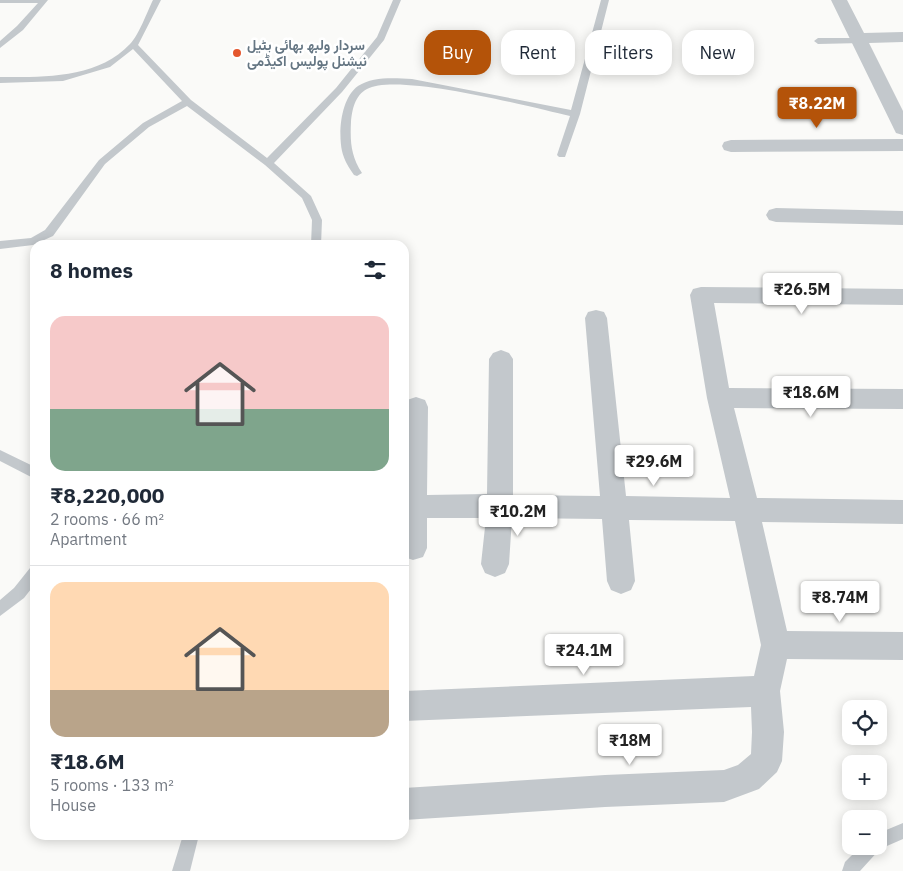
<!DOCTYPE html>
<html lang="en">
<head>
<meta charset="utf-8">
<style>
	body { margin:0; font-family:"IBM Plex Sans",Vazirmatn,sans-serif; background:#f2f2f3; color:#1f2937; height:100vh; display:flex; flex-direction:column; font-size:19px; white-space:nowrap }
	* { box-sizing:border-box; margin:0 }
	p { font-size:16px; color:#747a83 }
	.icon { flex:none; width:28px; height:28px; fill:none; stroke:currentColor; stroke-width:2; stroke-linecap:round; stroke-linejoin:round }
	.map { position:relative; flex:1; overflow:hidden }
	.drawer { position:absolute; left:30px; top:240px; width:379px; height:600px; display:flex; flex-direction:column; background:#fff; border-radius:15px; box-shadow:0 2px 12px #0003 }
	.drawer>* { flex:none }
	.banner { position:absolute; left:424px; top:30px; width:404px; height:45px; display:flex; gap:10px }
	.controls { position:absolute; left:842px; top:700px; display:grid; gap:10px }
	.controls a { display:grid; place-items:center; width:45px; height:45px; border-radius:10px; background:#fff; box-shadow:0 2px 12px #0003; font-size:25px }
	.price { position:absolute; translate:-50% -42px; padding:0 11px; border-radius:5px; background:#fff; color:#222; font-size:16px; line-height:32px; filter:drop-shadow(0 1px 2px #0008) }
	.price::after { content:''; position:absolute; left:50%; top:30px; width:15px; height:11px; margin-left:-8px; background:inherit; clip-path:polygon(0 0,100% 0,50% 100%) }
	.price.on { background:#b45309; color:#fff }
	ul { padding:0; list-style:none }
	li { display:grid; align-content:center; gap:10px; height:265px; padding:0 20px }
	li+li { border-top:1px solid #e0e1e3 }
	li span { display:grid; place-items:center; height:155px; border-radius:15px; color:#555 }
	li>.icon { margin-inline-start:auto }
	span .icon { width:90px; height:90px; fill:#fffc; stroke-width:1 }
	li b { font-size:21px }
	h2 { display:flex; justify-content:space-between; align-items:center; height:60px; padding:0 20px; font-size:21px }
	.tag { padding:0 18px; border-radius:15px; background:#fff; box-shadow:0 2px 12px #0003; font-size:18px; line-height:45px }
	.tag.on { background:#b45309; color:#fff }
	.map>svg:first-child { display:block }
	.lines { fill:none; stroke-linecap:round; stroke-linejoin:round }
	.lane { fill:#c3c8cc; fill-rule:evenodd }
	.street { fill:#c3c8cc; fill-rule:evenodd }
	.poi-dot { fill:#e4572e; stroke:#fff; stroke-width:2 }
	.labels { text-anchor:middle; stroke-width:5; stroke-linejoin:round; paint-order:stroke }
	.far-poi-label { font-size:14px; font-weight:bold; fill:#657683; stroke:#fff; text-anchor:start }
</style>
</head>
<body>
<div class="map">
<svg width="903" height="871" viewBox="0 0 903 871">
	<rect width="100%" height="100%" fill="#fafaf8"/>
	<g class="lines">
		<path class="lane" d="M 0,0 L 48,0 L 23,30 L 0,48 L 0,41 L 17,26 L 38,3 L 0,3 Z
			M 153,0 L 161,0 L 138,45 L 191,100 L 267,158 L 336,88 L 377,37 L 393,0 L 401,0 L 384,40 L 342,92 L 274,163 L 311,196 L 322,220 L 321,245 L 311,245 L 312,220 L 302,198 L 265,165 L 187,106 L 149,127 L 105,164 L 53,236 L 33,245 L 0,249 L 0,241 L 31,238 L 45,230 L 99,160 L 143,123 L 182,101 L 133,49 L 110,67 L 63,81 L 0,83 L 0,77 C 44,77 97,79 130,44 C 139,35 147,12 153,0 Z
			M 601,0 L 609,0 L 580,114 L 565,157 L 559,157 L 557,155 L 570,116 C 531,107 397,72 367,89 C 355,95 352,110 351,122 C 350,142 351,156 362,173 L 357,176 L 354,175 C 349,168 344,160 342,151 C 338,132 341,98 358,86 C 373,76 395,78 412,79 L 571,110 Z
			M 859,38 L 862,39 L 862,43 L 818,44 L 814,41 L 818,38 Z
			M 0,450 L 35,467 L 35,479 L 0,461 Z
			M 35,567 L 35,584 L 24,598 L 0,616 L 0,600 L 14,588 L 30,568 Z
			M 903,823 L 903,839 L 880,849 L 860,871 L 842,871 L 845,862 L 861,846 L 879,846 L 879,833 Z
			M 183,835 L 199,835 L 190,871 L 172,871 Z"/>
		<path class="street" d="M 831,0 L 847,0 L 864,33 L 903,32 L 903,42 L 869,43 L 903,111 L 903,135 L 896,133 L 894,129 Z
			M 903,139 L 903,151 L 731,152 L 724,150 L 722,146 L 724,142 L 731,140 Z
			M 776,208 L 903,211 L 903,225 L 776,222 L 769,220 L 766,215 L 769,210 Z
			M 701,287 L 903,289 L 903,305 L 714,303 L 729,388 L 903,389 L 903,409 L 734,408 L 757,498 L 903,500 L 903,524 L 762,522 L 787,631 L 903,632 L 903,660 L 787,659 L 780,691 L 784,732 L 782,761 L 777,772 L 759,789 L 724,802 L 605,807 L 404,820 L 404,788 L 605,775 L 724,770 L 738,765 L 751,754 L 752,732 L 751,707 L 404,721 L 404,691 L 754,676 L 761,645 L 735,521 L 629,520 L 635,581 L 631,590 L 621,594 L 611,590 L 607,581 L 602,519 L 512,518 L 509,564 L 505,573 L 495,577 L 485,573 L 481,564 L 486,518 L 427,518 L 427,548 L 423,557 L 413,560 L 404,557 L 404,407 L 407,400 L 416,397 L 425,400 L 428,407 L 427,495 L 487,494 L 489,359 L 493,353 L 501,350 L 509,353 L 513,359 L 513,495 L 600,496 L 585,318 L 588,312 L 596,310 L 604,312 L 607,318 L 626,496 L 730,498 L 707,398 L 690,295 L 693,289 Z"/>
	</g>
	<circle class="poi-dot" cx="237" cy="53" r="5"/>
	<g class="labels">
		<g class="far-poi-label">
			<text x="247" y="50">سردار ولبھ بھائی پٹیل<tspan x="247" dy="16">نیشنل پولیس اکیڈمی</tspan></text>
		</g>
	</g>
</svg>
<div class="controls">
<a><svg class="icon" aria-label="locate" viewBox="0 0 24 24"><circle cx="12" cy="12" r="6"/><path d="M12 2v4M12 18v4M2 12h4M18 12h4"/></svg></a>
<a>+</a>
<a>−</a>
</div>
<b class="price on" style="left:817px;top:129px">₹8.22M</b>
<b class="price" style="left:802px;top:315px">₹26.5M</b>
<b class="price" style="left:811px;top:418px">₹18.6M</b>
<b class="price" style="left:654px;top:487px">₹29.6M</b>
<b class="price" style="left:518px;top:537px">₹10.2M</b>
<b class="price" style="left:840px;top:623px">₹8.74M</b>
<b class="price" style="left:584px;top:676px">₹24.1M</b>
<b class="price" style="left:630px;top:766px">₹18M</b>
<div class="banner">
<a class="tag on">Buy</a>
<a class="tag">Rent</a>
<a class="tag">Filters</a>
<a class="tag">New</a>
</div>
<section class="drawer">
<h2>8 homes<svg class="icon" aria-label="filters" viewBox="0 0 24 24"><path d="M4 7h16M4 17h16"/><circle cx="9" cy="7" r="2"/><circle cx="15" cy="17" r="2"/></svg></h2>
<ul>
<li><span style="background:linear-gradient(#f6c9c9 60%,#7fa58c 0)"><svg class="icon" aria-label="home" viewBox="0 0 24 24"><path d="M3 11l9-7 9 7M6 9v11h12V9"/></svg></span><div><b>₹8,220,000</b><p>2 rooms · 66 m²</p><p>Apartment</p></div></li>
<li><span style="background:linear-gradient(#ffd9b3 70%,#b9a48a 0)"><svg class="icon" aria-label="home" viewBox="0 0 24 24"><path d="M3 11l9-7 9 7M6 9v11h12V9"/></svg></span><div><b>₹18.6M</b><p>5 rooms · 133 m²</p><p>House</p></div></li>
</ul>
</section>
</div>
</body>
</html>
